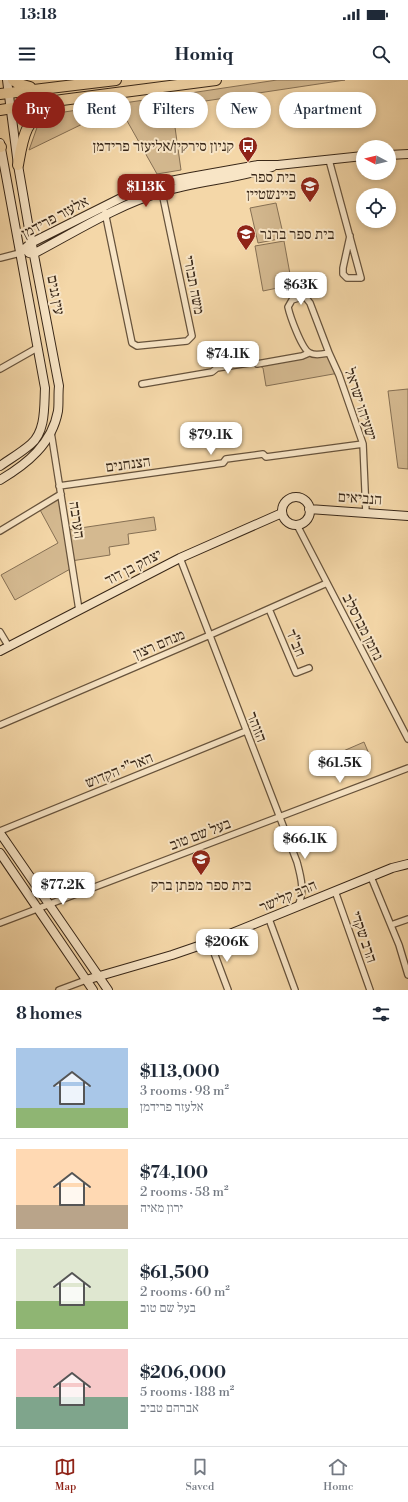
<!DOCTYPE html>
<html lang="en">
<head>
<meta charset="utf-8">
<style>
	body { margin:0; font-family:"Libre Bodoni","Frank Ruhl Libre",serif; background:#f2f2f3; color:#1f2937; height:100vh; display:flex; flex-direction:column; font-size:15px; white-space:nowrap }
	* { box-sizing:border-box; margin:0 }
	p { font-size:13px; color:#747a83 }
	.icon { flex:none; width:22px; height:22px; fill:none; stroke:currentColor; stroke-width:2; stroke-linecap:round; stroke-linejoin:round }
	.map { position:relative; height:910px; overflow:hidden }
	.drawer { display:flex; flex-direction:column; background:#fff; flex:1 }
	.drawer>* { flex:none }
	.hud { position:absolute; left:12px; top:12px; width:384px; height:36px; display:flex; gap:8px }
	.needle { width:26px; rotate:277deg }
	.tools { position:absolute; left:356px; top:60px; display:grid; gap:8px }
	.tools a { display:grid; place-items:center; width:40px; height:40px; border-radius:50%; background:#fff; box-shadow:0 2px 6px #0003; font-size:20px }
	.price { position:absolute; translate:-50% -34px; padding:0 9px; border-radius:8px; background:#fff; color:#222; font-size:13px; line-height:26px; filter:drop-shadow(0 1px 2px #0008) }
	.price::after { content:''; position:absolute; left:50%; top:24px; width:12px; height:9px; margin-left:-6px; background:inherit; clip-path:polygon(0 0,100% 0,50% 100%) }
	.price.current { background:#8f2418; color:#fff }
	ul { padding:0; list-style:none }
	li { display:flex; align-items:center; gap:12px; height:100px; padding:0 16px }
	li+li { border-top:1px solid #e0e1e3 }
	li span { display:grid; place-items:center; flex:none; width:112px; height:80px; border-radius:0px; color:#555 }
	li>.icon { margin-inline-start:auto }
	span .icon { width:48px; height:48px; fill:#fffc; stroke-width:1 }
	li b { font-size:17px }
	h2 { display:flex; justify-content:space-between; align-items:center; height:48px; padding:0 16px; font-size:17px }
	.chip { padding:0 14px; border-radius:18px; background:#fff; box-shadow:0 2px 6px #0003; font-size:14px; line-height:36px }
	.chip.current { background:#8f2418; color:#fff }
	.status { display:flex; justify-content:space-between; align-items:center; height:28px; padding:0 20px; background:#fff; direction:ltr }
	.status svg { height:11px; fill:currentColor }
	header { display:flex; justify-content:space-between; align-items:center; height:52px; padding:0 16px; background:#fff; font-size:18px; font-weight:700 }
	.tab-bar { display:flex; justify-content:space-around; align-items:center; height:56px; border-top:1px solid #e0e1e3; background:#fff; font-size:11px; color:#747a83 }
	.tab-bar a { display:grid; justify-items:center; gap:2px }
	.tab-bar .current { color:#8f2418 }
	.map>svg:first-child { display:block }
	.green { fill:#d4b990; stroke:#867054 }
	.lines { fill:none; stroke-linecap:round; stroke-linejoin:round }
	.street-casing { stroke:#67533c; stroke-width:8 }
	.secondary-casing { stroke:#382718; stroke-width:10 }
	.highway-casing { stroke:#382718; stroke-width:12 }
	.street { stroke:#f8e5c6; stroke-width:5.5 }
	.secondary { stroke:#f8e5c6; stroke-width:8 }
	.highway { stroke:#f4d7a8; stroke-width:10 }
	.labels { text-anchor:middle; stroke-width:4; stroke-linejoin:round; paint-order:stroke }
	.poi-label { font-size:15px; fill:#382718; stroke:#f8e5c6; text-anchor:end }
	.street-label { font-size:15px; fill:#382718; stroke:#f8e5c6 }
</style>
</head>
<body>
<div class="status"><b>13:18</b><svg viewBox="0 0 49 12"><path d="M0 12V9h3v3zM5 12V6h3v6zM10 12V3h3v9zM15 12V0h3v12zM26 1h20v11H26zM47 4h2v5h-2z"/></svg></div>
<header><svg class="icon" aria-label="menu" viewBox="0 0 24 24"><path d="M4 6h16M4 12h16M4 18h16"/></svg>Homiq<svg class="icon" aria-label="search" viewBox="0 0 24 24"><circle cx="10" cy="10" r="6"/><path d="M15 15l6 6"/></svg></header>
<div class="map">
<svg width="408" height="910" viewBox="0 0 408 910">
	<rect width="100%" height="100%" fill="#f4d7a8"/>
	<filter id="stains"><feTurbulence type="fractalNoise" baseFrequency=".005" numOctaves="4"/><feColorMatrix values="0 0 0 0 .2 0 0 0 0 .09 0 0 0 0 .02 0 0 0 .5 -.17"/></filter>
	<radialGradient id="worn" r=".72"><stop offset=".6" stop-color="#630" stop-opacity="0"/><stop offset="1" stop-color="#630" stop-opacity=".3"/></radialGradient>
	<path class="green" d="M 277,0 L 345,0 L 172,26 L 181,90 L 157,94 L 126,39 L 115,42 L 103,34 L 29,70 L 39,42 L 51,34 Z
		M 276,123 L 284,158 L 258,163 L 250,128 Z
		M 284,161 L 292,205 L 263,211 L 255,166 Z
		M 329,273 L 339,293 L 266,306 L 263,288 L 257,284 L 302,276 Z
		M 408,309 L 408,389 L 398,388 L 388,311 Z
		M 61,414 L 67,450 L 154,437 L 156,450 L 128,454 L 129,464 L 109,467 L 110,475 L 71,481 L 72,488 L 15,520 L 1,495 L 58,463 L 39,428 Z
		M 364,662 L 369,674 L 345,683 L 341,672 Z"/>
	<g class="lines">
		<g class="street-casing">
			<path id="street" d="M 329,80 L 361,198 L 347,198 L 343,194 L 343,188 L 350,156
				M 105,132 L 132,263 L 137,266 L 187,261 L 192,256 L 160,103
				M 0,178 L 20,173
				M 302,217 L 306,218 L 310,223 L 329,273 C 323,274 315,276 310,273 C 302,270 290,236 288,227 L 292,220 Z
				M 329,273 L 339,295 L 363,364 L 366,433
				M 0,289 L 37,268
				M 142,304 L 212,292 L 217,288 L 255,282 L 257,284 L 302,276 L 309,273
				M 51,352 L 79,530
				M 59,406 L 223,383 L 226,379 L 263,374 L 266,377 L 363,364
				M 297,445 L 408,659
				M 0,451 L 61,414
				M 180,478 L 297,782 C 301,797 305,811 298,826
				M 269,529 L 296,593 L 309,588
				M 0,552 L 9,567
				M 0,645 L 210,555 L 327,503
				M 0,751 L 246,651
				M 371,797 L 399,865 L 408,895
				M 335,811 L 370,910
				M 269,839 L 295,910
				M 0,843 L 408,688
				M 391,845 L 408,839
				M 210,862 L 228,910
				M 59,910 L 86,900"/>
		</g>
		<g class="secondary-casing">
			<path id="secondary" d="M 0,63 L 45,308 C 44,326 46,351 31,364 C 22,372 10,379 0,386
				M 389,75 L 408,74
				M 20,173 L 31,163 L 131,113 L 160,103 L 191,97 L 258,85 L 278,85 L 363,76
				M 29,173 L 33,174 C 75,152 117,125 162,112 C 198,101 236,99 272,87
				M 0,400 C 27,384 52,364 58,331 C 59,323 58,314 59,306 L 29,149 L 18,85 L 7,0
				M282 431a14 14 0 1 1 28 0a14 14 0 1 1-28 0Z
				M 309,429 L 408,436
				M 0,571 L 180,478 L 282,433
				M 0,753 L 108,910
				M 0,773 L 93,910
				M 86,900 L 172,875 L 210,862 L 392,788 L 408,784"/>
		</g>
		<g class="highway-casing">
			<path id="highway" d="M 13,0 L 19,4 L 30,7
				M 0,14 L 116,0
				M 0,30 L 62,20 L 216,0
				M 0,66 L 1,67
				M 18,85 C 23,56 25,39 53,25"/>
		</g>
		<use href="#street" class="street"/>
		<use href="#secondary" class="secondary"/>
		<use href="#highway" class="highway"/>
	</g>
	<defs>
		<g id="bus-pin" transform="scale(1)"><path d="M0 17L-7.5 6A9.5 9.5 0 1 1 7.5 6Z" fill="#8f2418" stroke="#f8e5c6"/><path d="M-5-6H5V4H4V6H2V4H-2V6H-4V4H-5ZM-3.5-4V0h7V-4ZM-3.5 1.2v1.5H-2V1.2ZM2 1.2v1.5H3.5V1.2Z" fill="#fff"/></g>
		<g id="school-pin" transform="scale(1)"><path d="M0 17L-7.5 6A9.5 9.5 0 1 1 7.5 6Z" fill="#8f2418" stroke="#f8e5c6"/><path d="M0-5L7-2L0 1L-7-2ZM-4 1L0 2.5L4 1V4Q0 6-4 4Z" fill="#fff"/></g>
	</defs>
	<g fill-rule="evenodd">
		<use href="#bus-pin" x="248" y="66"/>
		<use href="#school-pin" x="310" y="106"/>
		<use href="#school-pin" x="246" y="154"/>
		<use href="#school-pin" x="201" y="779"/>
	</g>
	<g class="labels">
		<g class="poi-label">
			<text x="234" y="71">קניון סירקין/אליעזר פרידמן</text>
			<text x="296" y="102">בית ספר<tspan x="296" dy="17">פיינשטיין</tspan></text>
			<text x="260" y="159" text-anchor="start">בית ספר ברנר</text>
			<text x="201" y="810" text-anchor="middle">בית ספר מפתן ברק</text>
		</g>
		<g class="street-label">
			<text transform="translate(55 137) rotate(-28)" y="5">אלעזר פרידמן</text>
			<text transform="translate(194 205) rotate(79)" y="5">משה תבורי</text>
			<text transform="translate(56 215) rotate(79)" y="5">עין גנים</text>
			<text transform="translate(361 324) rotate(72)" y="5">ישעיהו ישראל</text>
			<text transform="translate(128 384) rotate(-8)" y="5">הצנחנים</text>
			<text transform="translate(360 418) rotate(4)" y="5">הנביאים</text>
			<text transform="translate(77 440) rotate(81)" y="5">הערבה</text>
			<text transform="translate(133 487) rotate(-27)" y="5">יצחק בן דוד</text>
			<text transform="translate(363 547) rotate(63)" y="5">נחמן מברסלב</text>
			<text transform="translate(296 563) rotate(67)" y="5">חב"ד</text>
			<text transform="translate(159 564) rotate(-23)" y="5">מנחם רצון</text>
			<text transform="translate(257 647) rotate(69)" y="5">הזוהר</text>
			<text transform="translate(119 690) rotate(-22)" y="5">האר"י הקדוש</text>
			<text transform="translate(200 754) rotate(-21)" y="5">בעל שם טוב</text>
			<text transform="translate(288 816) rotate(-23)" y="5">הרב קלישר</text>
			<text transform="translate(364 857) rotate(71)" y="5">הרב שקדי</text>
		</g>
	</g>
	<rect width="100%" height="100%" filter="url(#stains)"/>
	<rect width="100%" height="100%" fill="url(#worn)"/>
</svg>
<div class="tools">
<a><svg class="needle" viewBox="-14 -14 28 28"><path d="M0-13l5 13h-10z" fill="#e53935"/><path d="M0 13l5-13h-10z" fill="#747a83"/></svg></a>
<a><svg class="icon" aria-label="locate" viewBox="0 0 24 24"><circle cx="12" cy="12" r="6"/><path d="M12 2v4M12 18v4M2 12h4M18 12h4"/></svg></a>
</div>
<b class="price current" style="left:146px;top:128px">$113K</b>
<b class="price" style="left:301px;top:226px">$63K</b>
<b class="price" style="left:228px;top:295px">$74.1K</b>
<b class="price" style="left:211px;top:376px">$79.1K</b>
<b class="price" style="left:340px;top:704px">$61.5K</b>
<b class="price" style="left:305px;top:780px">$66.1K</b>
<b class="price" style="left:63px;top:826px">$77.2K</b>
<b class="price" style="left:227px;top:883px">$206K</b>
<div class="hud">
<a class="chip current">Buy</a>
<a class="chip">Rent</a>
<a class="chip">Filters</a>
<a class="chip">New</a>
<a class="chip">Apartment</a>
</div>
</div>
<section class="drawer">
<h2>8 homes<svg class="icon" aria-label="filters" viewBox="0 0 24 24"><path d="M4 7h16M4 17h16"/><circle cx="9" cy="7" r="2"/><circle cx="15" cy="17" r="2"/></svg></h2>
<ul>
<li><span style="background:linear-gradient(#a9c7e8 75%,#8fb573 0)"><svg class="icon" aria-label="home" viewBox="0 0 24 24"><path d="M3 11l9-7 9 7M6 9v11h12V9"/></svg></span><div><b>$113,000</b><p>3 rooms · 98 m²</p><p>אלעזר פרידמן</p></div></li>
<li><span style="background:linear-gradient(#ffd9b3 70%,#b9a48a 0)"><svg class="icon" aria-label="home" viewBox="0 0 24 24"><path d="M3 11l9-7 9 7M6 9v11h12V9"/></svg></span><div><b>$74,100</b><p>2 rooms · 58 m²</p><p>ירון מאיה</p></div></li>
<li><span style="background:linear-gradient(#dfe7d0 65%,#8fb573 0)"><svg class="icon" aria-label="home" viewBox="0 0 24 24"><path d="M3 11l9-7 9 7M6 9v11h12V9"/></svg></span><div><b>$61,500</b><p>2 rooms · 60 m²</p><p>בעל שם טוב</p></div></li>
<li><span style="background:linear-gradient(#f6c9c9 60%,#7fa58c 0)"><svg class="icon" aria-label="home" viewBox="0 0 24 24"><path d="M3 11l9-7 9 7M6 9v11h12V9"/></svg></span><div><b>$206,000</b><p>5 rooms · 188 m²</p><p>אברהם טביב</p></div></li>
</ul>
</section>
<nav class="tab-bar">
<a class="current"><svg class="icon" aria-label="map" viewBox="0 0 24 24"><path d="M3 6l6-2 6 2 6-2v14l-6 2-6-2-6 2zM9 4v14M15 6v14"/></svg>Map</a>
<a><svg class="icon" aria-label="saved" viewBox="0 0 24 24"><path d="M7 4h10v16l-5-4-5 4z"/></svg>Saved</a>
<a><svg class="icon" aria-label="home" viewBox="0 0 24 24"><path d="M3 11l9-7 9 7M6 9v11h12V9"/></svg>Home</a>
</nav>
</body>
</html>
